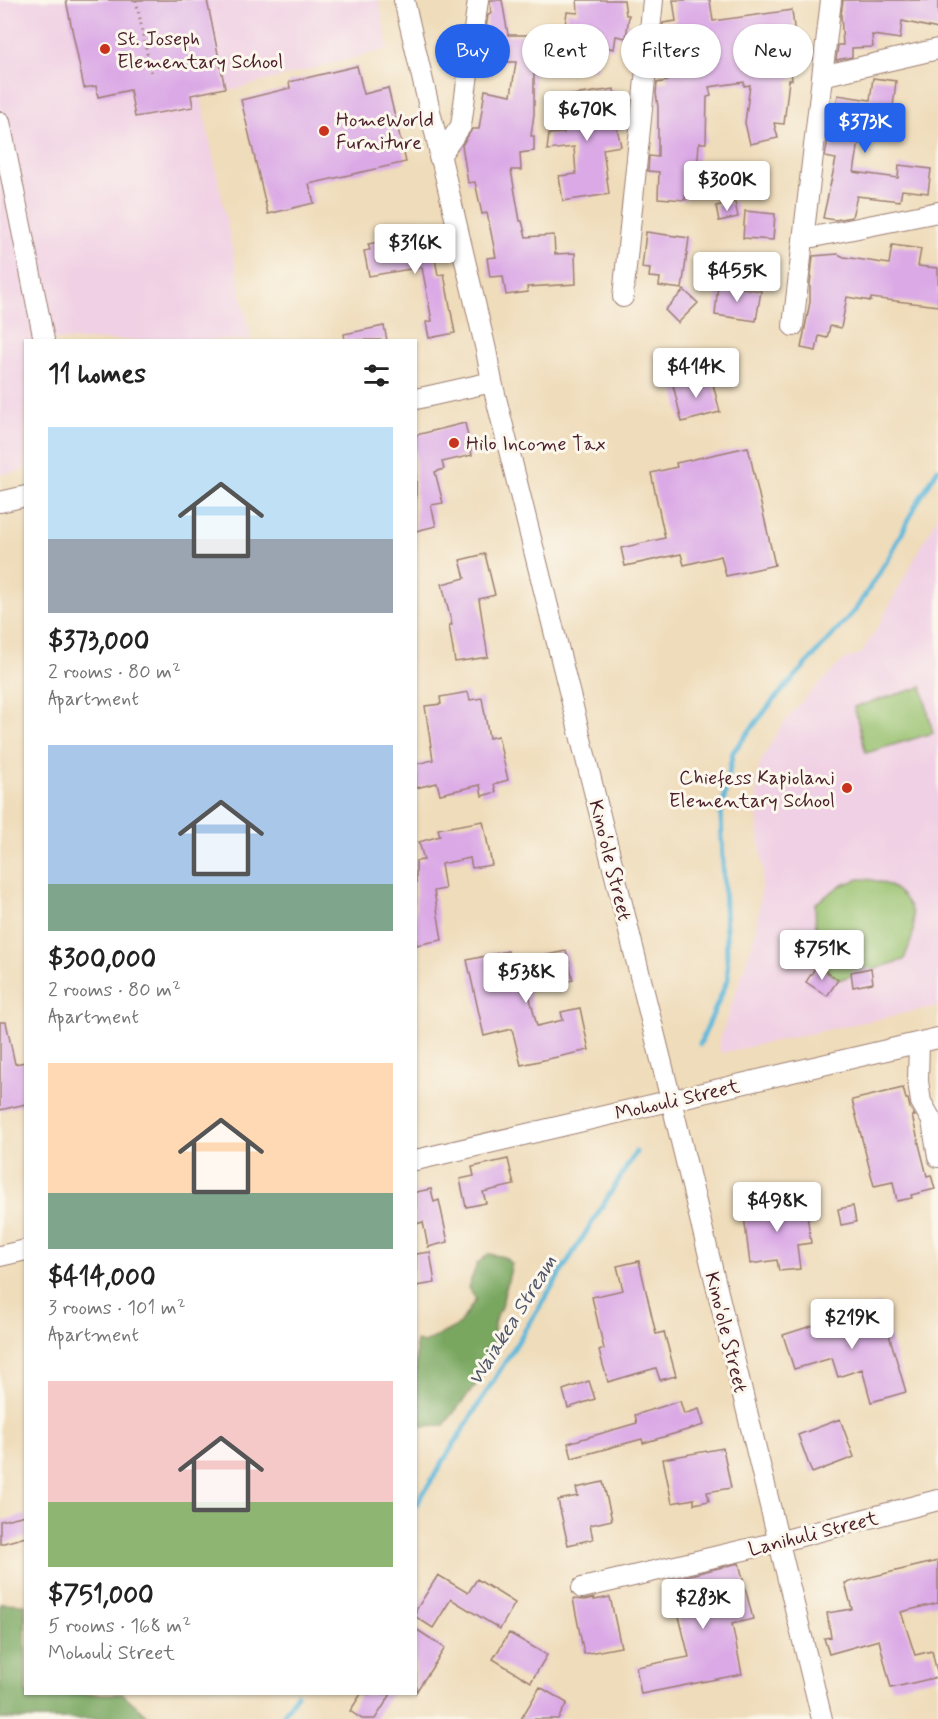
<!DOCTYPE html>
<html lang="en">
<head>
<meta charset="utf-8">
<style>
	body { margin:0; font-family:Mynerve,sans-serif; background:#f6f6f6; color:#222; height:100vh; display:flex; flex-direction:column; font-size:22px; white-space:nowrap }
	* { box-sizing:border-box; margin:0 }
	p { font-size:20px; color:#767676 }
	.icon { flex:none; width:33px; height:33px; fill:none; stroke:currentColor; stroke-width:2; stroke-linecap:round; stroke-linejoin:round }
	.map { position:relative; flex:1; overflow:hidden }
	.panel { position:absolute; left:24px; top:339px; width:393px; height:1356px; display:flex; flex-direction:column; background:#fff; border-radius:0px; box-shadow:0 2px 4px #0004 }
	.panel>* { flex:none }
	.banner { position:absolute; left:435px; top:24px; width:412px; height:54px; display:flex; gap:12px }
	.price { position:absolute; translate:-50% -51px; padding:0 14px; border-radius:6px; background:#fff; color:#222; font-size:20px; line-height:39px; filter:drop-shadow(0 2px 3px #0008) }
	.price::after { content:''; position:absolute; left:50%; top:36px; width:18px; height:14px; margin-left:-9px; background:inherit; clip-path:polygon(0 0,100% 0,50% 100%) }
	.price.active { background:#2563eb; color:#fff }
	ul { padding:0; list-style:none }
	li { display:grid; align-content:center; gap:12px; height:318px; padding:0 24px }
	li span { display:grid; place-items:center; height:186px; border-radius:0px; color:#555 }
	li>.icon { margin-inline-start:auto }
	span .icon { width:108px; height:108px; fill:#fffc; stroke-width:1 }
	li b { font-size:26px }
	h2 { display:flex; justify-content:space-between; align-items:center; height:72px; padding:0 24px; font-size:26px }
	.tag { padding:0 21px; border-radius:27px; background:#fff; box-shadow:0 2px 4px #0004; font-size:21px; line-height:54px }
	.tag.active { background:#2563eb; color:#fff }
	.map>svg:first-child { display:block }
	.built { fill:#f0d0e4 }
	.green { fill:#97c16e; stroke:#70704c; stroke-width:1.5 }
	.forest { fill:#79a761; stroke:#626346; stroke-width:1.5 }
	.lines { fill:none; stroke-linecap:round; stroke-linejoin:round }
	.stream { stroke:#5cb8da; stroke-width:5 }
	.building { fill:#dbaae6 }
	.minor-casing { stroke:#9c7e72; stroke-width:22 }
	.path { stroke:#9c7e72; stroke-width:3; stroke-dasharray:1.5 4.5; stroke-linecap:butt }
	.minor { stroke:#fff; stroke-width:20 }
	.poi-dot { fill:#c8321e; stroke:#fbf7ec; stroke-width:2 }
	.labels { text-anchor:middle; stroke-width:6; stroke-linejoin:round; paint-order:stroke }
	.poi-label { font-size:20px; fill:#4a1f2b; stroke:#fbf7ec; text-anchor:start }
	.street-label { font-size:20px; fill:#4a1f2b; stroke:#fbf7ec }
	.water-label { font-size:21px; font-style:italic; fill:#505568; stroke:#fbf7ec }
</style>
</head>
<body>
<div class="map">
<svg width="938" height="1719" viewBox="0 0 938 1719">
	<rect width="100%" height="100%" fill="#fbf7ec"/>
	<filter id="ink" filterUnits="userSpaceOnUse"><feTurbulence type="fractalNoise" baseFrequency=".0167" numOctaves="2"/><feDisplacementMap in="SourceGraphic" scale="12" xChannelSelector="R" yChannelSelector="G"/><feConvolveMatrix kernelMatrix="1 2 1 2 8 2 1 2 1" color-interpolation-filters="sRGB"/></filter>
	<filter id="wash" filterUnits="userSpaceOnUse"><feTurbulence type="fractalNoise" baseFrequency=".008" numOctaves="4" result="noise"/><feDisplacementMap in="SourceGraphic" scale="24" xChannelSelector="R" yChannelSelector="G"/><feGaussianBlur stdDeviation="1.35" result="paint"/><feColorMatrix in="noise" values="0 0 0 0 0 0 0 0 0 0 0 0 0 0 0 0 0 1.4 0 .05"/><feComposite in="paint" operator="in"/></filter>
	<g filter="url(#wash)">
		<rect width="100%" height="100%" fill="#efdcba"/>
		<path class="built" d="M 0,0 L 379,0 L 388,49 L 201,98 L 251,340 L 26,340 L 25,470 L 0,475 Z
			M 938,515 L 938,1006 L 720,1053 L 720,1040 L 754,938 L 759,908 L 763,870 L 758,827 L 756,779 L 761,761 L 778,731 L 789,716 L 805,698 L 845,659 L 861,654 L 880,623 Z"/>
		<path class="green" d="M 922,687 L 933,733 L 866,753 L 854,707 Z
			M 859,879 C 890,879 917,898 913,932 C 912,942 907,950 904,960 L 838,980 L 817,965 L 815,904 L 840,886 Z"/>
		<path class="forest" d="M 489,1254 L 504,1257 L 512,1264 L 502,1304 L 494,1323 L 494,1351 L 478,1382 L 444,1425 L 416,1426 L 416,1341 L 424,1343 L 459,1325 L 476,1299 L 468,1288 L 477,1264 Z
			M 0,1603 L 25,1604 L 26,1694 L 123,1694 L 151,1719 L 0,1719 Z"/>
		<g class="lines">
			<path class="stream" d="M 700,1044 L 728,979 L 721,814 L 733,752 L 772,702 L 856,609 L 890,556 L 917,503 L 938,469
				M 416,1505 L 636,1152
				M 281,1719 L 297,1694"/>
		</g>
		<g id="blocks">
			<path class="building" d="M 66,0 L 207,0 L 225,88 L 191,95 L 193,107 L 135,117 L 130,90 L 98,97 L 96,86 L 84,88 Z
				M 490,0 L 502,0 L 508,35 L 534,35 L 534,114 L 531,136 L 534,136 L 534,151 L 520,153 L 521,170 L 511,170 L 520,221 L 522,221 L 526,237 L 554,235 L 555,254 L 575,253 L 576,284 L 527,287 L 528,292 L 506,295 L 503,276 L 490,277 L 487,258 L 496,257 L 487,213 L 482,214 L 475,182 L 468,183 L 462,145 L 472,129 L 479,129 L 485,90 L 511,95 L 516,62 L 490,62 L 490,54 L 483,54 L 485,35 L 487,35 L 486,28 L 488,15 L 491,14 Z
				M 577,0 L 624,0 L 626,15 L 629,15 L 626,38 L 616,36 L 614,49 L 600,46 L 596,70 L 559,64 L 567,12 L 578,13 Z
				M 673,0 L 710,0 L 713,21 L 792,10 L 796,45 L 788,46 L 792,80 L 789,80 L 784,124 L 774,123 L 778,138 L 750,144 L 745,123 L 750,85 L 744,86 L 744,82 L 709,87 L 711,96 L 707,97 L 706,143 L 699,143 L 696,187 L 686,187 L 685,200 L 658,198 L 659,172 L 648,171 L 649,156 L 658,157 L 658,107 L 656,93 L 657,83 L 668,81 L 661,39 L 663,23 L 676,21 Z
				M 843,0 L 938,0 L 938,29 L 902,21 L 900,39 L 872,35 L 873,47 L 852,48 L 852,57 L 836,60 L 838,45 L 843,45 L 841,15 Z
				M 357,66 L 364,94 L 388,88 L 406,162 L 309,184 L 314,203 L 268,214 L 241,100 L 290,88 L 289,82 Z
				M 873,78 L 896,81 L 890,133 L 861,130 L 854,172 L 898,178 L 899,165 L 931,169 L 928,193 L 902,190 L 900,201 L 857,196 L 852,217 L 835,220 L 823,218 L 836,159 L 825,157 L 828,138 L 831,139 L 838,95 L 870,100 Z
				M 614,89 L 617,115 L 614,115 L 621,146 L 603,149 L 609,194 L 563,201 L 559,176 L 576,174 L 574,147 L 547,150 L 549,134 L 564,133 L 559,97 Z
				M 735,202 L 738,217 L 719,221 L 716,206 Z
				M 745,211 L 775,214 L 773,240 L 743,238 Z
				M 646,232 L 689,238 L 682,289 L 659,286 L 660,278 L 649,277 L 650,269 L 642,268 Z
				M 415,235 L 416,241 L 431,238 L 438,275 L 444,274 L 455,333 L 429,338 L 426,322 L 432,321 L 422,267 L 369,276 L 364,251 L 370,250 L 368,244 Z
				M 892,245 L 921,249 L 918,266 L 938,268 L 938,306 L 871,298 L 871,301 L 847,297 L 841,328 L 830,326 L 827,338 L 819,336 L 816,351 L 801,348 L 810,302 L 810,284 L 813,256 L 838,254 L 844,257 L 889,264 Z
				M 718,284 L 761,291 L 756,321 L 715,315 Z
				M 684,290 L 698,303 L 678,323 L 665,310 Z
				M 384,326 L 387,340 L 345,340 L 344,334 Z
				M 711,376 L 720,412 L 682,422 L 673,385 Z
				M 465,423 L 472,455 L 442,462 L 444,469 L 435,472 L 443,503 L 431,505 L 436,526 L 416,531 L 416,435 Z
				M 748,447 L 775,565 L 726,576 L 721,556 L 684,565 L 681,554 L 625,566 L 621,548 L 665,538 L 651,473 L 677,467 L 676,463 Z
				M 485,554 L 495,595 L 479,599 L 488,657 L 455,662 L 449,625 L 452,625 L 442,584 L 465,578 L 460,560 Z
				M 468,692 L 470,700 L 482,698 L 489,738 L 498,736 L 508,780 L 494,784 L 496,792 L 482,796 L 480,785 L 440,794 L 437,783 L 416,788 L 416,764 L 433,760 L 425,706 L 441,704 L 440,697 Z
				M 483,821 L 492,865 L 472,868 L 470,858 L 441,864 L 445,889 L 434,891 L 442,940 L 416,945 L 416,861 L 424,860 L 419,842 L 440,836 L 438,829 Z
				M 508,951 L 510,963 L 566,951 L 573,980 L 528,990 L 537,1026 L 563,1020 L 561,1012 L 580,1008 L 589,1050 L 521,1065 L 512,1029 L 484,1036 L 467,960 Z
				M 817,965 L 838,980 L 827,996 L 806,982 Z
				M 871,968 L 873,983 L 853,987 L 851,972 Z
				M 0,1022 L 6,1022 L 15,1064 L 26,1062 L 26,1104 L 0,1110 Z
				M 903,1088 L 906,1099 L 908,1099 L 910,1108 L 915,1116 L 912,1116 L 927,1176 L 931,1175 L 935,1189 L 911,1195 L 912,1198 L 897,1201 L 893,1182 L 874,1186 L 852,1100 Z
				M 508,1159 L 514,1185 L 483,1192 L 486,1203 L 466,1207 L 460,1179 L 474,1176 L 472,1167 Z
				M 431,1189 L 434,1202 L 439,1200 L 448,1242 L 428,1247 L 423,1222 L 416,1224 L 416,1192 Z
				M 805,1200 L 811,1243 L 797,1245 L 800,1269 L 779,1271 L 777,1260 L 750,1264 L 743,1208 Z
				M 853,1206 L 856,1222 L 841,1225 L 838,1209 Z
				M 430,1252 L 435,1283 L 416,1286 L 416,1254 Z
				M 639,1261 L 656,1334 L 664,1332 L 676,1376 L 660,1380 L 656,1368 L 608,1382 L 599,1351 L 604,1349 L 592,1297 L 623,1290 L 617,1266 Z
				M 880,1304 L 906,1392 L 871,1402 L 862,1369 L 838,1377 L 832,1358 L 794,1369 L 783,1335 Z
				M 589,1381 L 595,1399 L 568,1408 L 563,1390 Z
				M 680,1401 L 684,1414 L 699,1409 L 704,1425 L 643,1443 L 642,1439 L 572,1458 L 568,1443 L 637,1423 L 635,1415 Z
				M 840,1419 L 854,1457 L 812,1473 L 798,1435 Z
				M 723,1448 L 731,1488 L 707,1492 L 709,1501 L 694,1504 L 694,1499 L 672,1503 L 663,1459 Z
				M 603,1482 L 612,1520 L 590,1525 L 593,1539 L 568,1545 L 558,1500 L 578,1496 L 576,1488 Z
				M 26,1515 L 26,1537 L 0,1544 L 0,1521 Z
				M 938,1561 L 938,1603 L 901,1612 L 915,1655 L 932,1651 L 938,1677 L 891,1688 L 879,1640 L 829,1654 L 824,1638 L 831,1637 L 827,1613 L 852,1609 L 845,1583 Z
				M 739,1563 L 753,1619 L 732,1624 L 742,1674 L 641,1694 L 636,1667 L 689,1657 L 670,1580 Z
				M 438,1575 L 468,1593 L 477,1579 L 515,1603 L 500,1629 L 451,1599 L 433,1628 L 416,1617 L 416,1610 Z
				M 610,1597 L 621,1647 L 584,1654 L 573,1599 L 584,1600 L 594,1598 L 594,1600 Z
				M 416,1629 L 445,1648 L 416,1692 Z
				M 509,1633 L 547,1655 L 531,1682 L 493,1659 Z
				M 540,1687 L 567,1703 L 558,1719 L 521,1719 Z
				M 361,1694 L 391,1694 L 375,1719 L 362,1719 L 350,1711 Z"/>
		</g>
	</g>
	<g filter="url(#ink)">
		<use href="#blocks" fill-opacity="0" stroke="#9c7e72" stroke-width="1.5"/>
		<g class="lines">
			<g class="minor-casing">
				<path id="minor" d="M 404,0 L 486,350 L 492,382 L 671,1100 L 822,1719
					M 822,76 L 938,49
					M 0,122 L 44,340
					M 439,157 L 461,126 L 478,0
					M 803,239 L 938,212
					M 623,297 L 653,0
					M 793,326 L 831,0
					M 416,399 L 492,382
					M 0,502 L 26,496
					M 919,1043 L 918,1081 L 921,1102 L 932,1121 L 938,1157
					M 416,1160 L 938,1038
					M 0,1256 L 26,1250
					M 582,1588 L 778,1542 L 938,1500"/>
			</g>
			<path class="path" d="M 136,0 L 151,72"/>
			<use href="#minor" class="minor"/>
		</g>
	</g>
	<g class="poi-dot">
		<circle cx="105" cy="49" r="6"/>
		<circle cx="324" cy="131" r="6"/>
		<circle cx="454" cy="443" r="6"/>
		<circle cx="847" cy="788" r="6"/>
	</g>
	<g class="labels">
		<g class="poi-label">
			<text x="117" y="45">St. Joseph<tspan x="117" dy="23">Elementary School</tspan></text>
			<text x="336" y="126">HomeWorld<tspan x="336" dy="23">Furniture</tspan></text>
			<text x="466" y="450">Hilo Income Tax</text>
			<text x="835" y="784" text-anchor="end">Chiefess Kapiolani<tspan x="835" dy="23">Elementary School</tspan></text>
		</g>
		<g class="street-label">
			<text transform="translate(611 860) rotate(76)" y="7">Kinoʻole Street</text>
			<text transform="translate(677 1099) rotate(-13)" y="7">Mohouli Street</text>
			<text transform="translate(727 1332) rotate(76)" y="7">Kinoʻole Street</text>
			<text transform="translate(813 1533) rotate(-14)" y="7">Lanihuli Street</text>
		</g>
		<g class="water-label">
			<text transform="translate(512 1320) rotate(-58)" y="7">Waiakea Stream</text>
		</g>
	</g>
</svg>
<b class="price" style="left:587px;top:142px">$670K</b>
<b class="price active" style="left:865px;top:154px">$373K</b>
<b class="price" style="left:727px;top:212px">$300K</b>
<b class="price" style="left:415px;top:275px">$316K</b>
<b class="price" style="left:737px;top:303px">$455K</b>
<b class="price" style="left:696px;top:399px">$414K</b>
<b class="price" style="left:822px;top:981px">$751K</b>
<b class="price" style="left:526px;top:1004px">$538K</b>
<b class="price" style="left:777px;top:1233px">$498K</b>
<b class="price" style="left:852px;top:1350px">$219K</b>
<b class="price" style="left:703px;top:1630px">$283K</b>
<div class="banner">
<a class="tag active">Buy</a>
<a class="tag">Rent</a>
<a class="tag">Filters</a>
<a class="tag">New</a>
</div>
<section class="panel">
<h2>11 homes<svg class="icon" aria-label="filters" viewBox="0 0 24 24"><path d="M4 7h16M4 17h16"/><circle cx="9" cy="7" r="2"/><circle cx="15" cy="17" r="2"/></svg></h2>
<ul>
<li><span style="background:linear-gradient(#bfe0f5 60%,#9aa5b1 0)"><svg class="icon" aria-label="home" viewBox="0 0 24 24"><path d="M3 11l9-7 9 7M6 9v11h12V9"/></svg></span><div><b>$373,000</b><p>2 rooms · 80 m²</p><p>Apartment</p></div></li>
<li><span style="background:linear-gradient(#a9c7e8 75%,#7fa58c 0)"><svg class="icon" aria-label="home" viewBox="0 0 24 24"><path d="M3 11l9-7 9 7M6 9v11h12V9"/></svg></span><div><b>$300,000</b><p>2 rooms · 80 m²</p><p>Apartment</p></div></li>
<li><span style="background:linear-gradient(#ffd9b3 70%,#7fa58c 0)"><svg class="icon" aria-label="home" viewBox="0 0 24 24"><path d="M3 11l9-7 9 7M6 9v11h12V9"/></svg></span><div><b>$414,000</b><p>3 rooms · 101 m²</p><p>Apartment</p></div></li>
<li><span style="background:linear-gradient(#f6c9c9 65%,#8fb573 0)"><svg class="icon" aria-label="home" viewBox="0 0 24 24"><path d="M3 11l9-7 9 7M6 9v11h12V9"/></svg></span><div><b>$751,000</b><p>5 rooms · 168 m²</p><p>Mohouli Street</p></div></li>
</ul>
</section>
</div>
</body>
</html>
